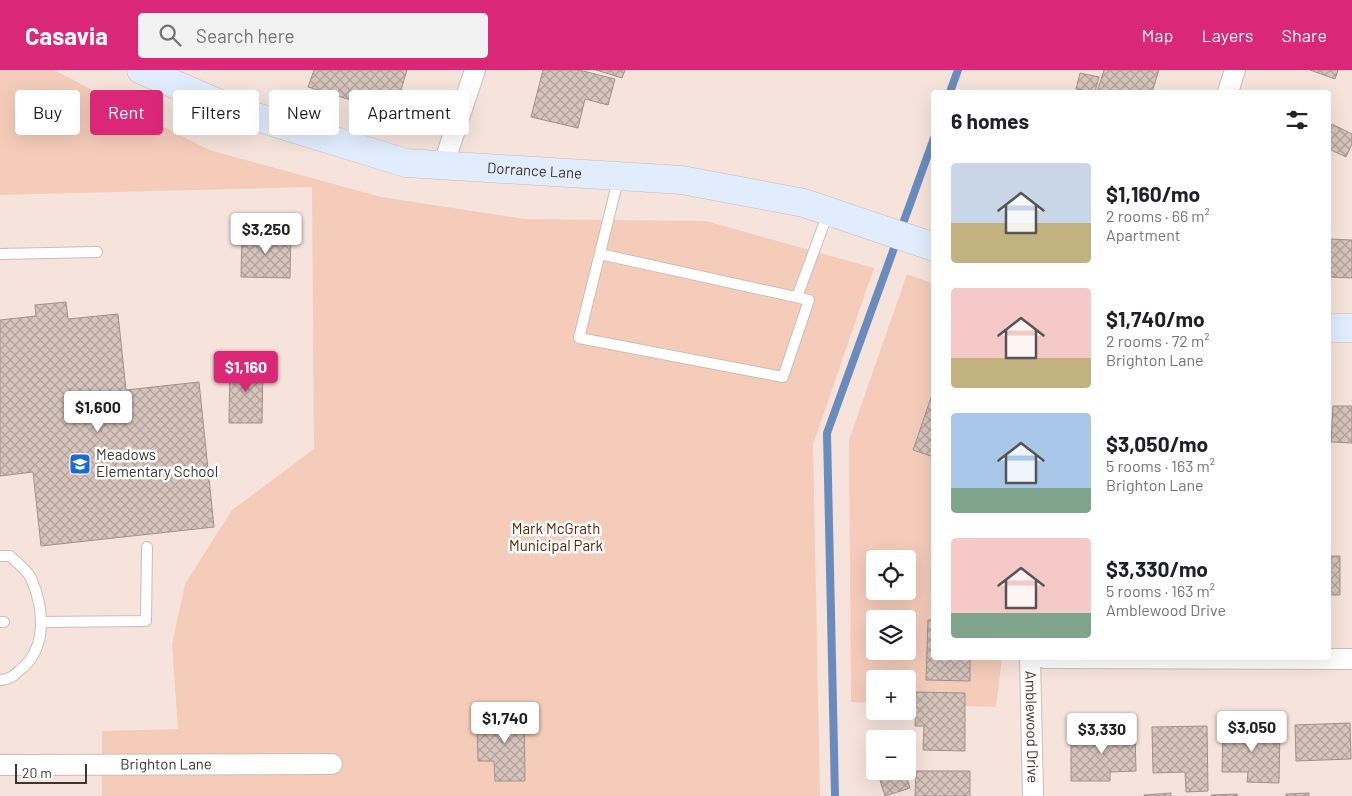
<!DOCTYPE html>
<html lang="en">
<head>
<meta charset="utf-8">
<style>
	body { margin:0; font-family:Barlow,sans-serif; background:#f2f2f2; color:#202124; height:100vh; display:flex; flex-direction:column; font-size:19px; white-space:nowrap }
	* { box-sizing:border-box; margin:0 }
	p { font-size:16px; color:#757577 }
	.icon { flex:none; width:28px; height:28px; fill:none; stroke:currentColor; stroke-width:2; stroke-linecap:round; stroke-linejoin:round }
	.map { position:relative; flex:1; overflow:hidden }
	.sheet { position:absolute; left:931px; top:20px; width:400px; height:570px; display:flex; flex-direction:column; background:#fff; border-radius:5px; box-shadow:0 5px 20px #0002 }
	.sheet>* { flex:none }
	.hud { position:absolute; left:15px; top:20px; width:475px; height:45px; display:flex; gap:10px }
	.fabs { position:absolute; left:866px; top:480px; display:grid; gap:10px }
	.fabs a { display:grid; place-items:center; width:50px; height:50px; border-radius:5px; background:#fff; box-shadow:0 5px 20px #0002; font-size:25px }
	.scale { position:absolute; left:15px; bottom:12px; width:72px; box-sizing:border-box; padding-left:5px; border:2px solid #3c3532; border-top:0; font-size:14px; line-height:18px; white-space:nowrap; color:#3c3532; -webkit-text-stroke:4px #fff; paint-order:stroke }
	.price { position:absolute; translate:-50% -42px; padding:0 11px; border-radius:5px; background:#fff; color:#222; font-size:16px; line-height:32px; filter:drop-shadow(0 1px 2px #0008) }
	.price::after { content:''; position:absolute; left:50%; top:30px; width:15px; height:11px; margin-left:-8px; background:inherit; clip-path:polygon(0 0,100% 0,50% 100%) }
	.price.active { background:#db2777; color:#fff }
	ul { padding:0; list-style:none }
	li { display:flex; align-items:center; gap:15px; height:125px; padding:0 20px }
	li span { display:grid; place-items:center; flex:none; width:140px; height:100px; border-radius:5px; color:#555 }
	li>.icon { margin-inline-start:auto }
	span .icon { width:60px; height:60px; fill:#fffc; stroke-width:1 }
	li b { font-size:21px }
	h2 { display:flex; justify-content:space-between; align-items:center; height:60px; padding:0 20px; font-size:21px }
	.chip { padding:0 18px; border-radius:5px; background:#fff; box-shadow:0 5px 20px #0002; font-size:18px; line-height:45px }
	.chip.active { background:#db2777; color:#fff }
	header { display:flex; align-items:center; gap:30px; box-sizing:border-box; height:70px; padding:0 25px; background:#db2777; color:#fff }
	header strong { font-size:24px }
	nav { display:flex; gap:28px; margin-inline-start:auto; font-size:18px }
	.search { width:350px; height:45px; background:#f2f2f2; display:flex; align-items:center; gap:12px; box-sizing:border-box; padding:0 18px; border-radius:5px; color:#757577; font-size:19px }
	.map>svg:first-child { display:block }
	.park { fill:#f5ccba; fill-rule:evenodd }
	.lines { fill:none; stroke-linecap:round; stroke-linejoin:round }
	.stream { stroke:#698bbe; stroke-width:8 }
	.building { fill:url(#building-cross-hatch); stroke:#a2918a }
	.lane-casing { stroke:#cdbcb4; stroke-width:12 }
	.street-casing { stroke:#cdbcb4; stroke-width:22 }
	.secondary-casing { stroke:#cdbcb4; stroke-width:29 }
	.lane { stroke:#fff; stroke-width:10 }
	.street { stroke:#fff; stroke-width:20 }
	.secondary { stroke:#e1ecfd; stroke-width:28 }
	.labels { text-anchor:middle; stroke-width:5; stroke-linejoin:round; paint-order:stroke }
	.street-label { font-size:15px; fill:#3c3532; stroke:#fff }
	.poi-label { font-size:15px; fill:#3c3532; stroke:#fff; text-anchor:start }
	.park-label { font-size:15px; fill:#5c2203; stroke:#fff }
</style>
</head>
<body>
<header>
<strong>Casavia</strong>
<div class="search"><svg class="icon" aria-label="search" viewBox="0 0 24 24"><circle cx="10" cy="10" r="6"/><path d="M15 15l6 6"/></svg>Search here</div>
<nav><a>Map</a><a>Layers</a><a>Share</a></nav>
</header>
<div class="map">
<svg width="1352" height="726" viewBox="0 0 1352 726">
	<defs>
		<pattern id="building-cross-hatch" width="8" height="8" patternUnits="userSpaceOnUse" patternTransform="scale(1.25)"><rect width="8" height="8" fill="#d7c5bd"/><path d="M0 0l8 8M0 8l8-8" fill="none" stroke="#b0a19a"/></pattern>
	</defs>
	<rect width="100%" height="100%" fill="#f6e4dc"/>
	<path class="park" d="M 0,0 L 54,0 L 209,80 L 381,127 L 525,149 L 706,151 L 874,198 L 813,375 L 820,726 L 102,726 L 102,661 L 178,659 L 172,574 L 185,514 L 232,440 L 314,379 L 312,117 L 0,125 Z
		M 907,204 L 934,214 L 934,588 L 1002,588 L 996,637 L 908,634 L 908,609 L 875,609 L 875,633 L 851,632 L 849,370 ZM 875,489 L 908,489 L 908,521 L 875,521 ZM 875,549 L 908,549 L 908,581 L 875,581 Z"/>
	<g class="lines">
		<path class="stream" d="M 950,22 L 958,0
			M 835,726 L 827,363 L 934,68"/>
	</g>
	<path class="building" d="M 314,0 L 407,0 L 394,43 L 308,17 Z
		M 543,0 L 579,0 L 615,9 L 608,35 L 585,29 L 578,58 L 531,47 Z
		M 596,0 L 625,0 L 622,8 Z
		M 1104,0 L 1159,0 L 1152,22 L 1097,22 Z
		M 1310,0 L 1338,0 L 1335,9 Z
		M 1080,3 L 1099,7 L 1095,22 L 1076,19 Z
		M 1332,54 L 1352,64 L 1352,74 L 1346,87 L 1329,79 L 1329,61 Z
		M 242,162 L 291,163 L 290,208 L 241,207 Z
		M 1329,169 L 1352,170 L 1352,208 L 1329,207 Z
		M 66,232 L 68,249 L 118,244 L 126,320 L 199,312 L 214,457 L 41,476 L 33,402 L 0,406 L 0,250 L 36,246 L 35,235 Z
		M 230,293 L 263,294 L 262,353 L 229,353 Z
		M 934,319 L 934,387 L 913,380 Z
		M 1333,336 L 1352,336 L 1352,373 L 1331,372 Z
		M 1329,486 L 1340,486 L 1340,525 L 1329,525 Z
		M 928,550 L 934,550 L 934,588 L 970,588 L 970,611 L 926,610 Z
		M 916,622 L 965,623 L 965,681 L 923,680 L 924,656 L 915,656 Z
		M 524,636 L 525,711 L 495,711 L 494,691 L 478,691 L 477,657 L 493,657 L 493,637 Z
		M 1350,653 L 1351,689 L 1296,691 L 1295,655 Z
		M 1207,656 L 1208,721 L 1186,722 L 1185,702 L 1153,703 L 1152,657 Z
		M 1223,657 L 1280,658 L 1279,713 L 1247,712 L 1248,702 L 1222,702 Z
		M 1071,663 L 1135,663 L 1136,701 L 1110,702 L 1110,711 L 1071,711 Z
		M 877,701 L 905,701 L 910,718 L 885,726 Z
		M 916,701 L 970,701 L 970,726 L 915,726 Z
		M 1171,723 L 1171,726 L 1144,726 L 1144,725 Z
		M 1309,723 L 1309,726 L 1286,726 L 1286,724 Z
		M 1237,724 L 1238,726 L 1211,726 L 1211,725 Z"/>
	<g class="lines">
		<g class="lane-casing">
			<path id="lane" d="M 0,184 L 97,182
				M 600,184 L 809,230 L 783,307 L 579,268 L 619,106
				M 797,227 L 828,143
				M 0,486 L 10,486 C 16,492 27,500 31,508 C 44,538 48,578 20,600 C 13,606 9,610 0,610
				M 0,552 L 4,552
				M 42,552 L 146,551 L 147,477"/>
		</g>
		<g class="street-casing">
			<g id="street">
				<path d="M 1228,22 L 1235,0"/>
				<path d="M 444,93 L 475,0"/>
				<path id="s1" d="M 1030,588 L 1033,726"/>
				<path d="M 1044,588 L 1352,589"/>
				<path id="s2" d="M 0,695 L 332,694"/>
			</g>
		</g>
		<g class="secondary-casing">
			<g id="secondary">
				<path id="s3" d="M 141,0 L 237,41 L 406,93 L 682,110 L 804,133 L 934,177"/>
				<path d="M 1329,258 L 1352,258"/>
			</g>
		</g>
		<use href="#lane" class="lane"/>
		<use href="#street" class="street"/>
		<use href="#secondary" class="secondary"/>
	</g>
	<defs>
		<g id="school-square" transform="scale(1.125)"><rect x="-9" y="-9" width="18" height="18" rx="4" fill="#1b69d3" stroke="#fff"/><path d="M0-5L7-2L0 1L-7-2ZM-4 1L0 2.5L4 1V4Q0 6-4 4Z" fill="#fff"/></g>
	</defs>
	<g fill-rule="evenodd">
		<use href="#school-square" x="80" y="394"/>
	</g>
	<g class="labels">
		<g class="street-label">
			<text dy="5" stroke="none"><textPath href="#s3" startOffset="410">Dorrance Lane</textPath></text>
			<text dy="5" stroke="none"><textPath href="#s1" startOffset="69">Amblewood Drive</textPath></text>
			<text dy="5" stroke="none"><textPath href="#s2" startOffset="166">Brighton Lane</textPath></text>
		</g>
		<g class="poi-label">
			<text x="96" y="390">Meadows<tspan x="96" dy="17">Elementary School</tspan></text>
		</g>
		<g class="park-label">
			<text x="556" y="464">Mark McGrath<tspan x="556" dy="17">Municipal Park</tspan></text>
		</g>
	</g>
</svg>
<div class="fabs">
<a><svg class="icon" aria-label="locate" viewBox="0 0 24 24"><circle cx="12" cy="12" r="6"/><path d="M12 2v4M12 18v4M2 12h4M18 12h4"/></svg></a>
<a><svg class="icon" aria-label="layers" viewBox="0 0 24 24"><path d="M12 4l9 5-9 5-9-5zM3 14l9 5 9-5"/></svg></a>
<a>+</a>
<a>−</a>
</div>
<div class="scale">20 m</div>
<b class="price" style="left:266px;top:185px">$3,250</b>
<b class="price active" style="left:246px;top:323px">$1,160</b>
<b class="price" style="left:98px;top:363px">$1,600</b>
<b class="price" style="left:505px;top:674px">$1,740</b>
<b class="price" style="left:1252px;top:683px">$3,050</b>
<b class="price" style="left:1102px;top:685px">$3,330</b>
<div class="hud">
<a class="chip">Buy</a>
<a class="chip active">Rent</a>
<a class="chip">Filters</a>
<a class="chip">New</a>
<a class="chip">Apartment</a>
</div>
<section class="sheet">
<h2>6 homes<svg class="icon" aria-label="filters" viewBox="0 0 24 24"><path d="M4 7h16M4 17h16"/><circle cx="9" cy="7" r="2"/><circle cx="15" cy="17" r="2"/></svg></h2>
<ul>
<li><span style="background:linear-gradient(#c9d6e8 60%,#c2b280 0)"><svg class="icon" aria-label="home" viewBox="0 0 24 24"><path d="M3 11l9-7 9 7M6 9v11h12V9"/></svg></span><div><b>$1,160/mo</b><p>2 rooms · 66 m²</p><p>Apartment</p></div></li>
<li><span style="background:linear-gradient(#f6c9c9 70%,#c2b280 0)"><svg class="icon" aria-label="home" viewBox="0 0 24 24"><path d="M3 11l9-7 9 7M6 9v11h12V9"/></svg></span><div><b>$1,740/mo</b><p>2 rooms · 72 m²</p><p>Brighton Lane</p></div></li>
<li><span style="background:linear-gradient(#a9c7e8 75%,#7fa58c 0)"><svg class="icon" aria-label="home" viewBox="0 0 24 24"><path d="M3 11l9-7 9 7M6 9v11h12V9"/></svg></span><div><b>$3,050/mo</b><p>5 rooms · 163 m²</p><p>Brighton Lane</p></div></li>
<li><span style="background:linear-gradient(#f6c9c9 75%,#7fa58c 0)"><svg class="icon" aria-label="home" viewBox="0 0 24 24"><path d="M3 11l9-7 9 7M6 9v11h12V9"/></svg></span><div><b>$3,330/mo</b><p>5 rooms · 163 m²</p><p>Amblewood Drive</p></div></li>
</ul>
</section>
</div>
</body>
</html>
